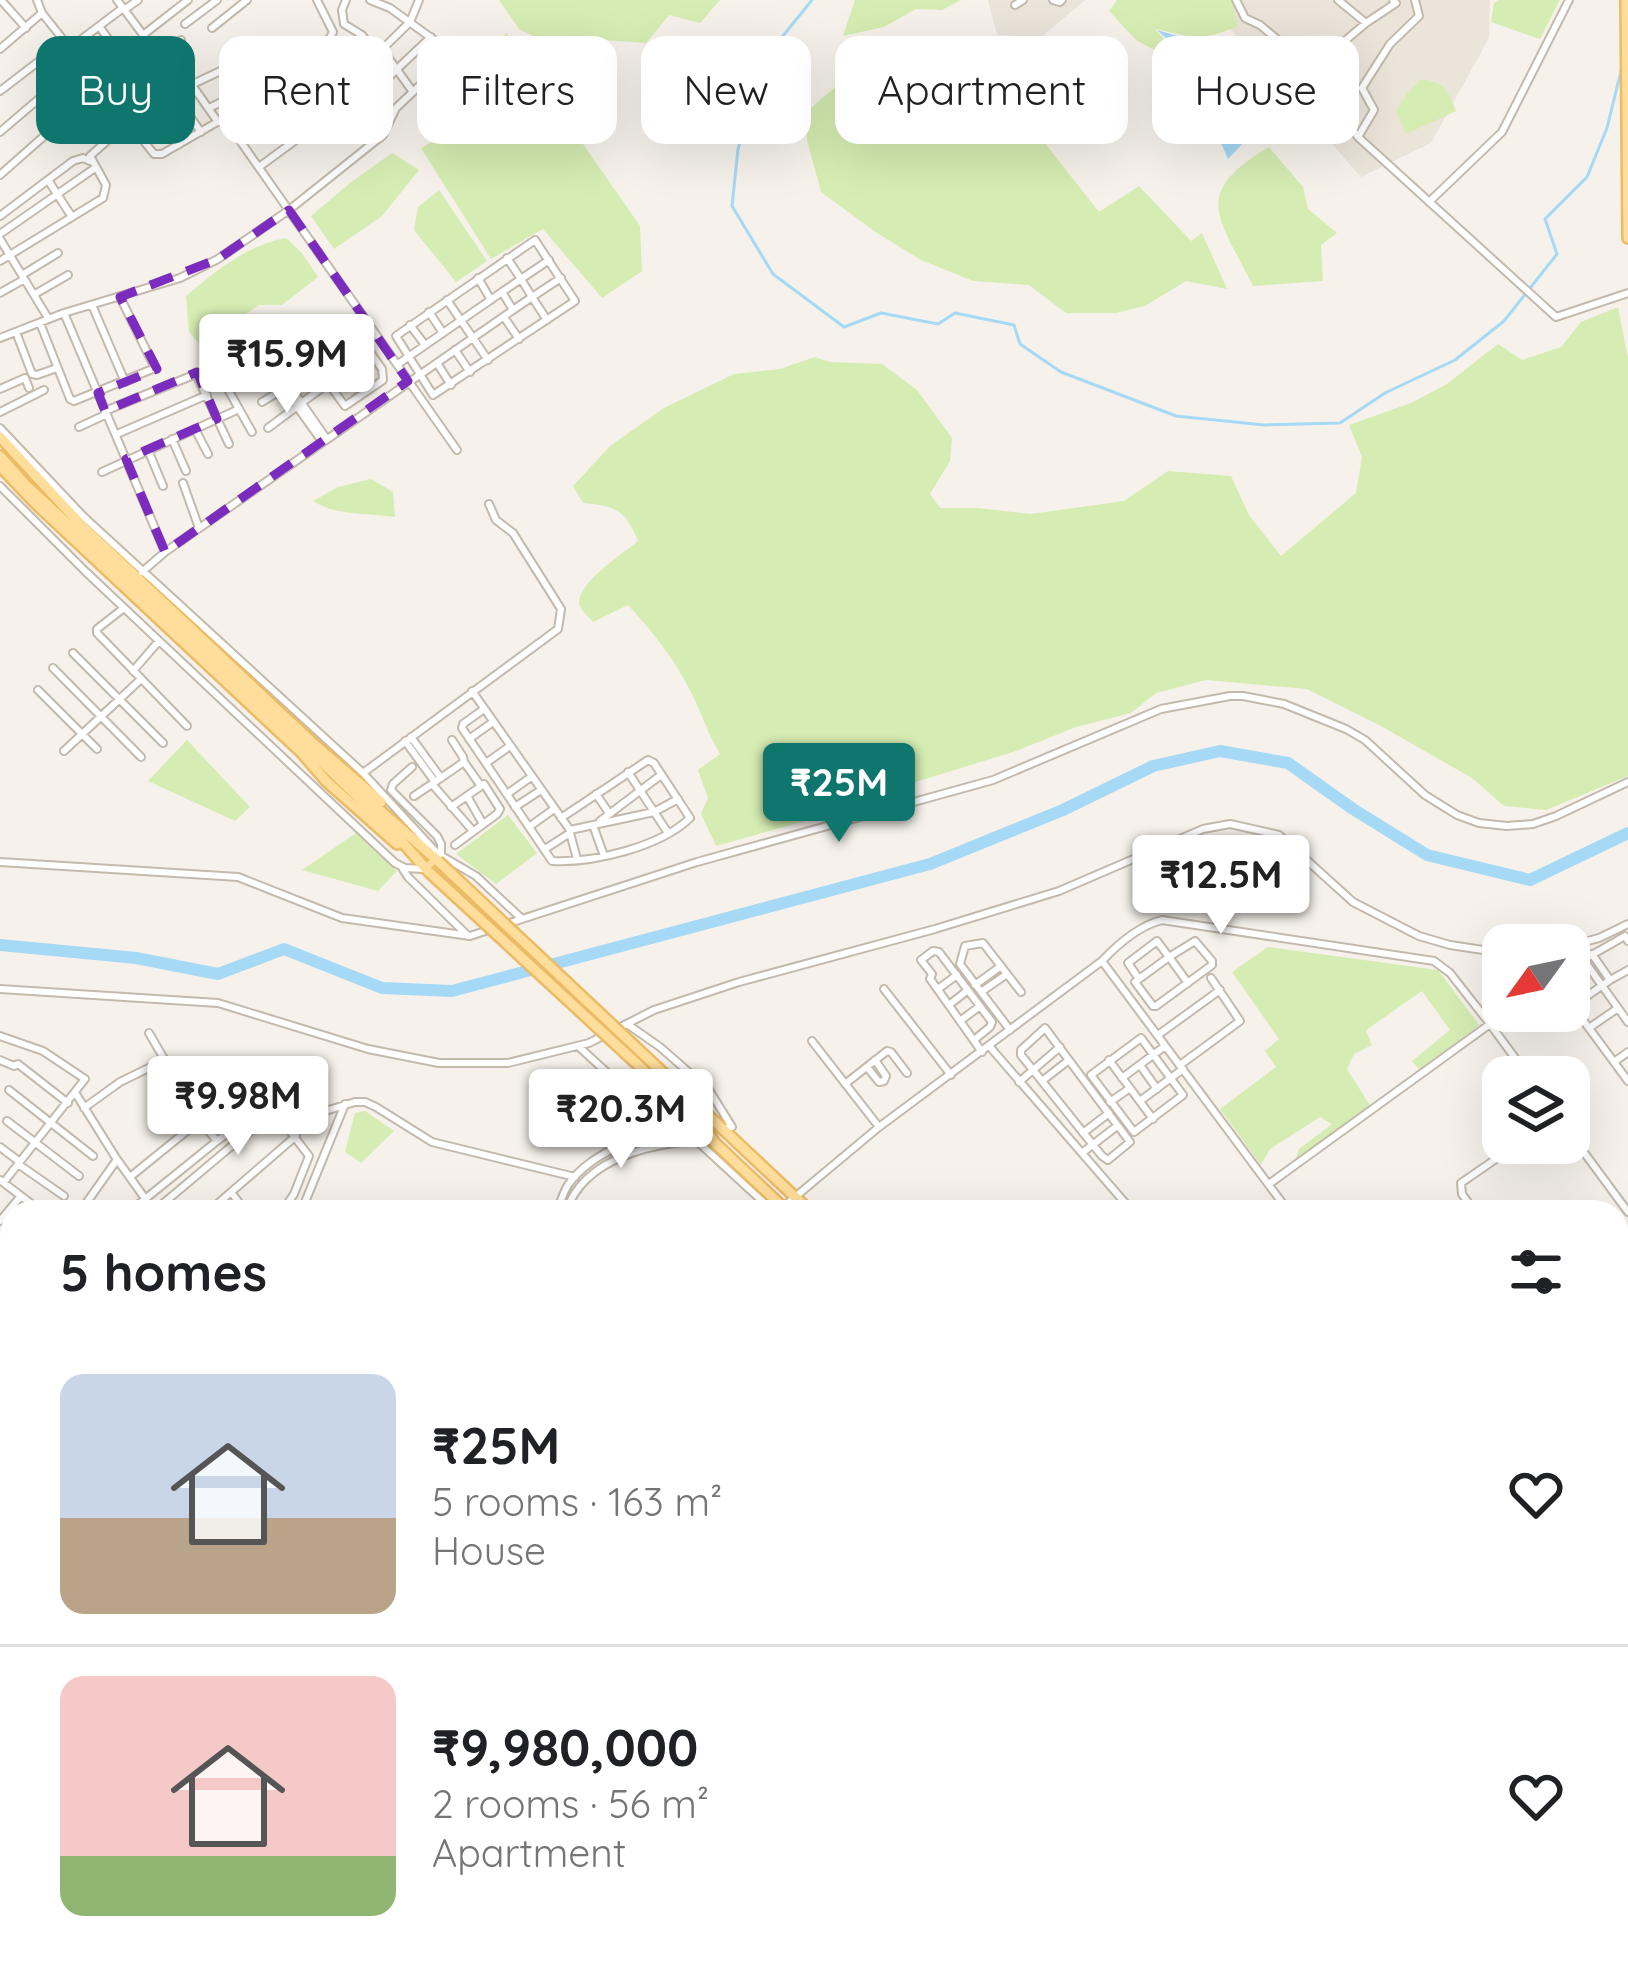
<!DOCTYPE html>
<html lang="en">
<head>
<meta charset="utf-8">
<style>
	body { margin:0; font-family:Quicksand,sans-serif; background:#f6f6f6; color:#202124; height:100vh; display:flex; flex-direction:column; font-size:45px; white-space:nowrap }
	* { box-sizing:border-box; margin:0 }
	p { font-size:39px; color:#757577 }
	.icon { flex:none; width:66px; height:66px; fill:none; stroke:currentColor; stroke-width:2; stroke-linecap:round; stroke-linejoin:round }
	.map { position:relative; flex:1; overflow:hidden }
	.details { position:absolute; left:0px; top:1200px; width:1629px; height:771px; display:flex; flex-direction:column; background:#fff; border-radius:36px 36px 0 0; box-shadow:0 12px 48px #0002 }
	.details>* { flex:none }
	.guide { position:absolute; left:36px; top:36px; width:1557px; height:108px; display:flex; gap:24px }
	.needle { width:78px; rotate:237deg }
	.tools { position:absolute; left:1482px; top:924px; display:grid; gap:24px }
	.tools a { display:grid; place-items:center; width:108px; height:108px; border-radius:24px; background:#fff; box-shadow:0 12px 48px #0002; font-size:60px }
	.price { position:absolute; translate:-50% -102px; padding:0 27px; border-radius:12px; background:#fff; color:#222; font-size:39px; line-height:78px; filter:drop-shadow(0 3px 6px #0008) }
	.price::after { content:''; position:absolute; left:50%; top:72px; width:36px; height:27px; margin-left:-18px; background:inherit; clip-path:polygon(0 0,100% 0,50% 100%) }
	.price.selected { background:#0f766e; color:#fff }
	ul { padding:0; list-style:none }
	li { display:flex; align-items:center; gap:36px; height:300px; padding:0 60px }
	li+li { border-top:3px solid #e0e0e0 }
	li span { display:grid; place-items:center; flex:none; width:336px; height:240px; border-radius:24px; color:#555 }
	li>.icon { margin-inline-start:auto }
	span .icon { width:144px; height:144px; fill:#fffc; stroke-width:1 }
	li b { font-size:51px }
	h2 { display:flex; justify-content:space-between; align-items:center; height:144px; padding:0 60px; font-size:51px }
	.chip { padding:0 42px; border-radius:24px; background:#fff; box-shadow:0 12px 48px #0002; font-size:42px; line-height:108px }
	.chip.selected { background:#0f766e; color:#fff }
	.map>svg:first-child { display:block }
	.residential { fill:#eae4d9 }
	.green { fill:#d5ecb2 }
	.water { fill:#a6d9f5 }
	.lines { fill:none; stroke-linecap:round; stroke-linejoin:round }
	.stream { stroke:#a6d9f5; stroke-width:3 }
	.river { stroke:#a6d9f5; stroke-width:12 }
	.minor-casing { stroke:#c3baad; stroke-width:10 }
	.major-casing { stroke:#ebbb65; stroke-width:14 }
	.minor { stroke:#fff; stroke-width:6 }
	.major { stroke:#ffdd9b; stroke-width:9 }
	.major-bridge-casing { stroke:#ebbb65; stroke-width:14; stroke-linecap:butt }
	.major-bridge { stroke:#ffdd9b; stroke-width:9 }
	.marked { fill:none; stroke:#7b2cbf; stroke-width:9; stroke-dasharray:24 15; stroke-linejoin:round }
</style>
</head>
<body>
<div class="map">
<svg width="1628" height="1969" viewBox="0 0 1628 1969">
	<rect width="100%" height="100%" fill="#f6f2eb"/>
	<path class="residential" d="M 988,0 L 1085,0 L 1040,38 L 997,35 Z
		M 1212,0 L 1490,0 L 1489,38 L 1431,143 L 1361,177 L 1218,15 Z"/>
	<path class="green" d="M 499,0 L 720,0 L 700,23 L 669,15 L 646,43 L 587,39 L 547,43 L 519,29 Z
		M 855,0 L 961,0 L 942,10 L 916,9 L 884,27 L 843,36 Z
		M 1117,0 L 1231,0 L 1238,26 C 1201,42 1193,37 1155,29 L 1172,48 L 1167,57 L 1136,40 L 1109,11 Z
		M 1499,0 L 1560,0 L 1540,39 L 1491,22 L 1494,3 Z
		M 506,33 L 640,226 L 642,271 L 602,298 L 543,229 L 491,259 L 421,148 L 460,127 C 470,88 483,65 506,33 Z
		M 999,40 L 1035,42 L 1014,54 L 1010,72 L 1019,110 L 1099,212 L 1139,186 L 1191,241 L 1202,233 L 1227,289 L 1186,281 L 1145,306 L 1116,313 L 1066,313 L 1029,285 L 973,281 L 921,260 L 877,233 L 821,192 L 807,140 L 805,113 L 848,76 L 953,62 Z
		M 1422,79 C 1446,84 1447,89 1456,111 L 1406,134 L 1396,111 L 1408,92 Z
		M 1269,147 L 1303,187 L 1308,209 L 1337,233 L 1321,245 L 1323,281 L 1253,286 C 1220,219 1189,194 1269,147 Z
		M 392,153 L 419,170 L 382,216 L 334,249 L 311,216 L 350,183 Z
		M 439,190 L 487,261 L 456,282 L 414,230 L 418,207 Z
		M 286,238 L 302,253 L 318,277 L 282,305 L 259,305 L 201,346 L 189,332 L 186,296 C 216,271 247,245 286,238 Z
		M 1618,307 L 1628,358 L 1628,776 L 1546,810 L 1504,806 L 1472,778 L 1379,725 L 1307,689 L 1206,680 L 1156,693 L 1131,713 L 1076,727 L 1016,751 L 864,798 L 816,818 L 716,846 L 701,814 L 708,798 L 698,770 L 720,754 C 707,732 702,714 691,692 C 674,659 653,632 628,605 L 593,622 C 589,617 583,613 580,606 C 572,586 624,553 638,541 C 625,509 616,506 583,503 L 573,486 L 610,446 L 664,408 L 734,374 L 780,369 L 815,357 L 830,362 L 882,364 L 917,390 L 952,438 L 950,461 L 930,494 L 940,508 L 977,508 L 1031,514 L 1124,501 L 1168,471 L 1231,476 L 1249,515 L 1281,556 L 1356,493 L 1362,457 L 1349,425 L 1411,403 L 1447,384 L 1498,344 L 1522,360 L 1561,347 L 1581,322 Z
		M 371,479 L 393,492 L 395,517 C 367,513 336,516 313,501 L 338,487 Z
		M 187,740 L 250,807 L 235,821 L 148,781 Z
		M 508,815 L 537,853 L 496,884 L 456,854 Z
		M 356,833 L 397,871 L 378,891 L 302,870 Z
		M 1268,947 L 1438,970 L 1479,1025 L 1420,1070 L 1412,1061 L 1450,1030 L 1422,991 L 1366,1030 L 1372,1045 L 1354,1054 L 1347,1069 L 1371,1107 L 1295,1161 L 1299,1149 L 1332,1124 L 1320,1117 L 1270,1149 L 1261,1165 L 1220,1109 L 1276,1067 L 1265,1051 L 1279,1039 L 1232,972 Z
		M 365,1111 L 394,1131 L 361,1163 L 345,1152 L 355,1113 Z"/>
	<path class="water" d="M 1157,30 L 1205,44 L 1228,37 L 1268,53 L 1304,79 L 1228,159 L 1182,53 Z"/>
	<g class="lines">
		<path class="stream" d="M 812,0 L 765,58 L 738,149 L 732,206 L 773,274 L 844,327 L 881,313 L 938,324 L 955,313 L 1014,325 L 1020,344 L 1061,372 L 1176,416 L 1264,425 L 1340,423 L 1385,393 L 1455,360 L 1504,321 L 1557,254 L 1545,219 L 1587,177 L 1607,128 L 1622,67"/>
		<path class="river" d="M 0,945 L 136,958 L 218,974 L 284,949 L 382,988 L 452,991 L 930,864 L 1063,810 L 1153,766 L 1220,751 L 1288,763 L 1353,809 L 1427,855 L 1530,880 L 1628,833"/>
		<g class="minor-casing">
			<path id="minor" d="M 1,0 L 26,28
				M 117,0 L 159,56
				M 346,0 L 342,10 L 344,24 L 362,35 L 377,54
				M 370,0 L 390,8 L 470,66
				M 1053,0 L 1060,2 L 1062,0
				M 1236,0 L 1245,18 L 1260,25 L 1285,46 L 1326,57
				M 1338,0 L 1366,23
				M 1015,5 L 1023,0
				M 124,10 L 138,0
				M 42,13 L 154,154 L 162,154 L 219,121 L 229,125 L 457,450
				M 185,24 L 217,0
				M 99,26 L 134,75
				M 212,28 L 247,0
				M 143,35 L 188,0
				M 70,48 L 123,8
				M 0,49 L 42,13 L 37,0
				M 382,49 L 413,92
				M 168,51 L 218,122
				M 1326,57 L 1326,91 L 1336,109 L 1358,137 L 1556,317 L 1628,293
				M 1326,57 L 1366,23 L 1396,3 L 1393,0
				M 151,62 L 201,132
				M 358,73 L 410,22 L 419,0
				M 129,78 L 178,145
				M 193,84 L 271,47
				M 379,86 L 431,37
				M 280,90 L 310,130
				M 0,91 L 64,42
				M 106,95 L 181,40
				M 351,99 L 380,138
				M 258,104 L 288,144
				M 209,108 L 307,61 L 324,49 L 333,32 L 317,0
				M 60,112 L 97,83
				M 331,114 L 317,96 L 335,80
				M 0,132 L 81,63
				M 73,134 L 112,103
				M 1358,137 L 1374,110 L 1362,88 L 1390,44 L 1419,16 L 1415,0
				M 259,167 L 361,92
				M 0,175 L 51,130
				M 48,180 L 72,217
				M 1429,202 L 1502,132 L 1569,0
				M 0,216 L 73,161 L 83,158 L 90,161
				M 0,234 L 95,168
				M 0,239 L 48,318
				M 535,240 L 575,301 L 433,395 L 396,336 Z
				M 507,258 L 521,279 L 549,260
				M 0,261 L 103,198 L 106,185 L 90,156 L 127,123
				M 22,275 L 58,253
				M 478,278 L 491,300
				M 502,292 L 521,279 L 532,297 L 513,310
				M 0,293 L 23,280
				M 35,294 L 68,275
				M 447,300 L 488,360
				M 92,305 L 125,382
				M 429,312 L 443,333
				M 64,313 L 165,552
				M 504,317 L 519,339
				M 547,320 L 532,297 L 561,278
				M 40,323 L 70,399 L 74,401 L 155,368 L 120,297
				M 410,325 L 425,345
				M 16,332 L 32,374 L 37,375 L 57,368
				M 0,338 L 64,313 L 180,278 L 218,259 L 289,210 L 383,135 L 396,108 L 453,54
				M 248,339 L 276,366 L 326,438
				M 455,350 L 470,372
				M 327,356 L 339,375
				M 437,363 L 451,385
				M 271,364 L 271,370 L 321,440
				M 271,364 L 292,352 L 319,390
				M 247,371 L 267,359
				M 227,373 L 258,351
				M 328,383 L 345,406 L 383,380 L 382,369 L 358,335
				M 225,384 L 252,432
				M 0,389 L 25,378 L 29,388
				M 262,402 L 285,388
				M 105,411 L 196,374 L 229,444
				M 0,412 L 44,390
				M 79,427 L 107,414
				M 0,428 L 84,517 L 363,773 L 436,852 L 437,858
				M 268,428 L 370,352
				M 195,429 L 208,454
				M 117,434 L 207,395
				M 172,439 L 186,471
				M 148,450 L 163,486
				M 102,472 L 239,409
				M 183,483 L 199,528
				M 0,486 L 86,572 L 395,863 L 405,868 L 423,869
				M 142,572 L 165,552 L 513,310 L 502,292 L 398,364
				M 124,608 L 97,629 L 97,633 L 187,726
				M 73,653 L 163,743
				M 53,668 L 141,757
				M 133,671 L 158,642
				M 38,690 L 97,749
				M 472,691 L 570,830 L 654,812 L 678,799
				M 484,709 L 463,724 L 462,728 L 552,861 C 593,863 660,847 690,818 L 654,763 L 648,760 L 561,818
				M 411,737 L 441,778
				M 469,739 L 493,722
				M 452,740 L 463,757 L 464,762
				M 405,741 L 435,782
				M 64,751 L 140,680
				M 486,763 L 510,746
				M 412,767 L 393,784 L 391,790 L 437,836 L 441,844 L 441,855
				M 628,772 L 668,833
				M 363,773 L 558,629 L 561,609 L 513,533 L 496,520 L 489,504
				M 432,784 L 464,762 L 481,786
				M 507,794 L 531,777
				M 596,794 L 609,813
				M 414,796 L 432,784 L 473,831
				M 467,796 L 483,824
				M 451,807 L 484,784 L 500,809 L 497,814 L 455,845
				M 515,807 L 541,790
				M 600,821 L 661,775
				M 593,825 L 604,856
				M 529,827 L 554,809
				M 570,833 L 577,859
				M 545,849 L 570,833 L 570,830
				M 440,855 L 476,876 L 522,919
				M 0,862 L 238,877 L 342,918 L 470,936 L 697,862 L 993,780 L 1161,709 L 1230,696 L 1243,696 L 1284,704 L 1346,729 L 1365,740 L 1425,795 L 1457,815 L 1479,823 L 1507,826 L 1533,824 L 1556,816 L 1628,782
				M 401,866 L 408,877 L 468,936
				M 1569,946 L 1599,938 L 1628,924
				M 1583,959 L 1628,1022
				M 1102,961 C 1118,944 1138,926 1162,920 L 1434,961 L 1450,973 L 1490,1024
				M 1569,968 L 1625,936 L 1628,941
				M 1139,979 L 1169,957 L 1157,941 L 1128,963 L 1139,979 L 1135,982 L 1153,1006 L 1156,1006 L 1212,965 L 1212,961 L 1195,941 L 1169,957 L 1188,983
				M 1610,980 L 1628,970
				M 975,985 L 1001,966
				M 0,989 L 218,1003 L 368,1049 L 439,1063 L 508,1063 L 589,1043 L 654,1010 L 739,982 L 935,929 L 1059,891 L 1203,829 L 1230,824 L 1279,835 L 1353,902 L 1419,936 L 1450,945 L 1503,953
				M 884,989 L 951,1075
				M 938,989 L 957,975
				M 981,992 L 1007,974
				M 1569,1001 L 1628,1081
				M 949,1005 L 968,990
				M 1573,1006 L 1610,980 L 1592,954
				M 960,1021 L 980,1006
				M 627,1024 L 660,1047 L 709,1090 L 732,1127 L 723,1129
				M 1045,1028 L 1130,1142 L 1108,1160 L 1102,1156 L 1021,1055 L 1021,1050 Z
				M 1589,1028 L 1618,1008
				M 1010,1030 L 960,964 L 965,946 L 983,943 L 1021,992
				M 149,1033 L 199,1119 L 217,1141
				M 1158,1035 L 1220,990
				M 0,1036 L 43,1051 L 85,1079 L 4,1182
				M 1141,1038 L 1183,1095 L 1134,1132 L 1091,1075 Z
				M 974,1040 L 990,1027 L 992,1022 L 939,952 L 933,951 L 921,960 L 932,974 L 930,979 L 931,980 L 982,1052
				M 812,1041 L 879,1127
				M 578,1046 L 673,1133
				M 990,1047 L 1133,1212
				M 0,1060 L 14,1066 L 18,1064 L 68,1103
				M 1109,1060 L 1153,1119
				M 1614,1062 L 1628,1052
				M 1140,1065 L 1157,1089
				M 1180,1065 L 1240,1021 L 1211,978
				M 867,1067 L 879,1082 L 884,1081 L 886,1076 L 875,1060
				M 1122,1078 L 1165,1046
				M 1042,1081 L 1069,1060
				M 1019,1082 L 1060,1047
				M 845,1084 L 887,1051 L 891,1052 L 907,1073
				M 9,1090 L 93,1156
				M 76,1094 L 116,1158 L 154,1211
				M 1140,1101 L 1183,1069
				M 1110,1102 L 1130,1088
				M 84,1108 L 120,1082 L 163,1061
				M 274,1110 L 309,1156 L 294,1194 L 282,1212
				M 7,1121 L 79,1176
				M 1569,1132 L 1628,1212
				M 1083,1133 L 1109,1113
				M 697,1141 L 774,1212
				M 0,1147 L 20,1162
				M 1082,1153 L 1117,1126
				M 18,1164 L 64,1196
				M 130,1177 L 272,1062
				M 0,1180 L 42,1212
				M 1269,1184 L 1490,1024 L 1529,1077
				M 231,1192 L 246,1212
				M 783,1207 L 879,1127 L 1102,961 L 1289,1212
				M 80,1212 L 116,1161
				M 129,1212 L 217,1141 L 261,1108 L 280,1100 L 322,1112 L 355,1102 L 365,1102 L 376,1107 L 432,1142 L 575,1177
				M 153,1212 L 271,1113 L 278,1103
				M 208,1212 L 296,1136
				M 301,1212 L 345,1104
				M 557,1212 C 560,1203 563,1193 568,1185 C 590,1152 650,1127 688,1140
				M 566,1212 C 584,1155 660,1141 713,1140
				M 749,1212 L 756,1205
				M 1475,1212 L 1462,1194 L 1461,1183 L 1519,1143
				M 0,1221 L 21,1196
				M 0,1261 L 12,1246
				M 1617,1274 L 1628,1273
				M 1623,1304 L 1628,1304
				M 0,1311 L 12,1298
				M 3,1317 L 12,1334
				M 1625,1332 L 1628,1332
				M 1625,1341 L 1628,1341
				M 1617,1385 L 1628,1384
				M 0,1391 L 12,1388
				M 1617,1393 L 1628,1393
				M 1617,1404 L 1628,1403
				M 0,1439 L 12,1459
				M 0,1515 L 12,1535
				M 0,1525 L 2,1528
				M 0,1598 L 12,1622
				M 0,1655 L 12,1649
				M 0,1664 L 12,1684
				M 6,1720 L 12,1733
				M 0,1723 L 12,1717
				M 1617,1785 L 1628,1775
				M 1617,1814 L 1628,1826
				M 0,1815 L 12,1838
				M 0,1895 L 10,1889
				M 1617,1939 L 1628,1951
				M 93,1959 L 101,1969
				M 165,1959 L 177,1969
				M 464,1959 L 471,1969
				M 483,1959 L 490,1969
				M 534,1959 L 541,1969
				M 656,1959 L 665,1969
				M 718,1959 L 727,1969
				M 833,1959 L 844,1969
				M 877,1959 L 887,1969
				M 1038,1959 L 1047,1969
				M 1070,1959 L 1079,1969
				M 1189,1959 L 1192,1969 L 1206,1959
				M 1592,1959 L 1601,1969
				M 784,1963 L 788,1959
				M 0,1967 L 12,1957
				M 53,1969 L 65,1959
				M 299,1969 L 308,1959
				M 332,1969 L 336,1959
				M 374,1969 L 378,1959
				M 399,1969 L 413,1959
				M 440,1969 L 454,1959
				M 525,1969 L 530,1965
				M 586,1969 L 598,1959
				M 640,1969 L 652,1959
				M 683,1969 L 694,1959
				M 732,1969 L 743,1959
				M 774,1969 L 776,1967
				M 891,1969 L 901,1959
				M 967,1969 L 975,1959
				M 1011,1969 L 1021,1961 L 1031,1969
				M 1123,1969 L 1150,1959
				M 1233,1969 L 1245,1959
				M 1264,1969 L 1275,1959"/>
		</g>
		<g class="major-casing">
			<path id="major" d="M 1626,0 L 1628,238
				M 0,437 L 80,524 L 314,744 L 381,802
				M 0,456 L 26,485 L 299,740 L 390,828 L 426,869 L 437,860 L 299,740
				M 0,466 L 35,503 L 302,753 L 326,781 L 397,844
				M 709,1116 L 811,1212
				M 702,1124 L 715,1143 L 788,1212
				M 1617,1244 L 1628,1242
				M 1617,1260 L 1628,1258
				M 0,1562 L 12,1558
				M 0,1575 L 12,1571
				M 1617,1611 L 1628,1601
				M 1617,1625 L 1628,1615
				M 1617,1953 L 1628,1965
				M 1605,1959 L 1614,1969
				M 1306,1969 L 1317,1959
				M 1321,1969 L 1331,1959
				M 1337,1969 L 1348,1959"/>
		</g>
		<use href="#minor" class="minor"/>
		<use href="#major" class="major"/>
		<g class="major-bridge-casing">
			<path id="major-bridge" d="M 438,861 L 709,1116
				M 428,871 L 702,1124"/>
		</g>
		<use href="#major-bridge" class="major-bridge"/>
	</g>
	<path class="marked" d="M 289,210 L 408,381 L 165,552 L 126,459 L 217,419 L 197,372 L 105,411 L 98,393 L 157,369 L 120,297 L 218,259 Z"/>
</svg>
<div class="tools">
<a><svg class="needle" viewBox="-14 -14 28 28"><path d="M0-13l5 13h-10z" fill="#e53935"/><path d="M0 13l5-13h-10z" fill="#757577"/></svg></a>
<a><svg class="icon" aria-label="layers" viewBox="0 0 24 24"><path d="M12 4l9 5-9 5-9-5zM3 14l9 5 9-5"/></svg></a>
</div>
<b class="price" style="left:287px;top:416px">₹15.9M</b>
<b class="price selected" style="left:839px;top:845px">₹25M</b>
<b class="price" style="left:1221px;top:937px">₹12.5M</b>
<b class="price" style="left:238px;top:1158px">₹9.98M</b>
<b class="price" style="left:621px;top:1171px">₹20.3M</b>
<div class="guide">
<a class="chip selected">Buy</a>
<a class="chip">Rent</a>
<a class="chip">Filters</a>
<a class="chip">New</a>
<a class="chip">Apartment</a>
<a class="chip">House</a>
</div>
<section class="details">
<h2>5 homes<svg class="icon" aria-label="filters" viewBox="0 0 24 24"><path d="M4 7h16M4 17h16"/><circle cx="9" cy="7" r="2"/><circle cx="15" cy="17" r="2"/></svg></h2>
<ul>
<li><span style="background:linear-gradient(#c9d6e8 60%,#b9a48a 0)"><svg class="icon" aria-label="home" viewBox="0 0 24 24"><path d="M3 11l9-7 9 7M6 9v11h12V9"/></svg></span><div><b>₹25M</b><p>5 rooms · 163 m²</p><p>House</p></div><svg class="icon" aria-label="heart" viewBox="0 0 24 24"><path d="M12 20l-8-8c-3-5 5-10 8-4 3-6 11-1 8 4z"/></svg></li>
<li><span style="background:linear-gradient(#f6c9c9 75%,#8fb573 0)"><svg class="icon" aria-label="home" viewBox="0 0 24 24"><path d="M3 11l9-7 9 7M6 9v11h12V9"/></svg></span><div><b>₹9,980,000</b><p>2 rooms · 56 m²</p><p>Apartment</p></div><svg class="icon" aria-label="heart" viewBox="0 0 24 24"><path d="M12 20l-8-8c-3-5 5-10 8-4 3-6 11-1 8 4z"/></svg></li>
</ul>
</section>
</div>
</body>
</html>
